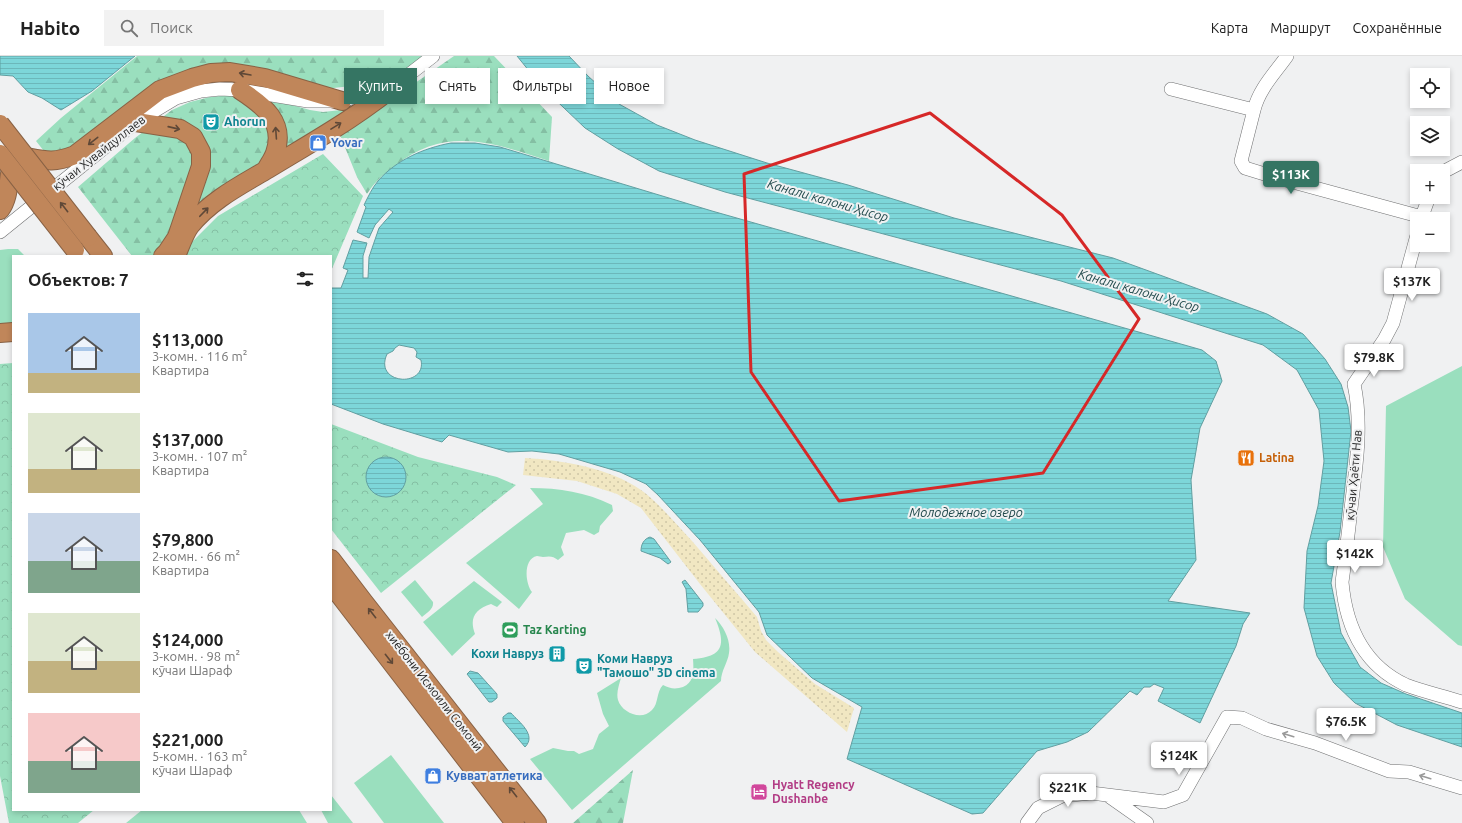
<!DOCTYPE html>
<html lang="ru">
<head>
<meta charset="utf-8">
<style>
	body { margin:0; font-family:Ubuntu,sans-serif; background:#f2f2f2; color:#222; height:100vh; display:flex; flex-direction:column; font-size:15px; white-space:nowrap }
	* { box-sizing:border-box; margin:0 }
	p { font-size:13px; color:#767676 }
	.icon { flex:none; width:22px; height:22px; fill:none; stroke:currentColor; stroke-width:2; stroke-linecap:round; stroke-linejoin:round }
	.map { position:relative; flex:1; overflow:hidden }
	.side { position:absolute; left:12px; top:199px; width:320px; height:556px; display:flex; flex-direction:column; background:#fff; border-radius:0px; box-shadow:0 2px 6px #0003 }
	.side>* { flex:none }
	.guide { position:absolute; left:344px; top:12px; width:380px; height:36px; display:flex; gap:8px }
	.controls { position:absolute; left:1410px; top:12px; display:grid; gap:8px }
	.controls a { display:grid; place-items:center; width:40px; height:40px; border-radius:0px; background:#fff; box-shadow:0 2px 6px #0003; font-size:20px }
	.price { position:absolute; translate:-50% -34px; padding:0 9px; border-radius:4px; background:#fff; color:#222; font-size:13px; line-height:26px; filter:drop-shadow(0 1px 2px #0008) }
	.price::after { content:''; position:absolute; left:50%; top:24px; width:12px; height:9px; margin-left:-6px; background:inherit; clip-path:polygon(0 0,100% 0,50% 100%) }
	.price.selected { background:#357563; color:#fff }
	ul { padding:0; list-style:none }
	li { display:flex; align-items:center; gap:12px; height:100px; padding:0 16px }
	li span { display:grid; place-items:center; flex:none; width:112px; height:80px; border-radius:0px; color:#555 }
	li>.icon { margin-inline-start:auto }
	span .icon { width:48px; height:48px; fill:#fffc; stroke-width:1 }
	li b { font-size:17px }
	h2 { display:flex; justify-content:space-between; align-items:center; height:48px; padding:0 16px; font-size:17px }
	.tag { padding:0 14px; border-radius:0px; background:#fff; box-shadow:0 2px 6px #0003; font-size:14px; line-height:36px }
	.tag.selected { background:#357563; color:#fff }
	header { display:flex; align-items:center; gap:24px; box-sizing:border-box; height:56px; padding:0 20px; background:#fff; border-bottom:1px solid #e0e0e0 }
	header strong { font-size:19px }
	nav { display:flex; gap:22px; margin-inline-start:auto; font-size:14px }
	.search { width:280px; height:36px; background:#f2f2f2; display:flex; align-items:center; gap:10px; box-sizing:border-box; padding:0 14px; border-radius:0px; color:#767676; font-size:15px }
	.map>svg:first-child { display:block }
	.grass { fill:#9adfbe }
	.forest { fill:url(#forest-firs) }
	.sand { fill:url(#sand-dots) }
	.park { fill:url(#park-crowns) }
	.water { fill:url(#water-rules); stroke:#619fa1; fill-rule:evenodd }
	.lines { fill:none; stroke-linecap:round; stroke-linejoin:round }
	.minor-casing { stroke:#707172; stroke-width:14 }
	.highway-casing { stroke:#886245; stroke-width:20 }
	.minor { stroke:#fff; stroke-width:13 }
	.highway { stroke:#c0865a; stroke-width:18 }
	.highway-bridge-casing { stroke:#886245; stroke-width:20; stroke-linecap:butt }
	.highway-bridge { stroke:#c0865a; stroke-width:18 }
	.oneway { stroke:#5f4837 }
	.oneway2 { stroke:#9a9a9a }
	.marked { fill:none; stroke:#d62828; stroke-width:3; stroke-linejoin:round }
	.labels { text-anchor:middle; stroke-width:4; stroke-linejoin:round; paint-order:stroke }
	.culture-label { font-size:12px; font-weight:bold; fill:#0d838f; stroke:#f0f1f2; text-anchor:start }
	.shop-label { font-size:12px; font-weight:bold; fill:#366cbe; stroke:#f0f1f2; text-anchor:start }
	.street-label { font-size:12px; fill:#1f1f1f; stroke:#f0f1f2 }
	.food-label { font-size:12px; font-weight:bold; fill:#c56008; stroke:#f0f1f2; text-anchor:start }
	.leisure-label { font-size:12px; font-weight:bold; fill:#27864d; stroke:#f0f1f2; text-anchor:start }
	.hotel-label { font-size:12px; font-weight:bold; fill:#b23c85; stroke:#f0f1f2; text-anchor:start }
	.water-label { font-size:13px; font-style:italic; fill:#20494b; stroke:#f0f1f2 }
</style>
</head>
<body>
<header>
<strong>Habito</strong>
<div class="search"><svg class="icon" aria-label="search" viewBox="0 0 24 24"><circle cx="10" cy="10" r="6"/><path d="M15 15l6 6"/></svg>Поиск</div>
<nav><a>Карта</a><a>Маршрут</a><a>Сохранённые</a></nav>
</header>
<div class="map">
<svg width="1462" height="767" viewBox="0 0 1462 767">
	<defs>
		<pattern id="forest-firs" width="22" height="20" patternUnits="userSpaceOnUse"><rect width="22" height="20" fill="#9adfbe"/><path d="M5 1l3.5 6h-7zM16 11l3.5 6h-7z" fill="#84bfa3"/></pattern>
		<pattern id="sand-dots" width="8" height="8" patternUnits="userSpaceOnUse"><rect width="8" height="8" fill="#f1e7c2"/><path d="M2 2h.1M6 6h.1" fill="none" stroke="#cec6a6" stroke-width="1.8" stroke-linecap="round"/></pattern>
		<pattern id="park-crowns" width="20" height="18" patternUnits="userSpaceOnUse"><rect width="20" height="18" fill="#9adfbe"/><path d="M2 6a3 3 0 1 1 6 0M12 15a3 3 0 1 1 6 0" fill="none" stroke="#84bfa3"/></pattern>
		<pattern id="water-rules" width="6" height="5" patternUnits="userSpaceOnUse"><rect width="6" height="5" fill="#7dd6d9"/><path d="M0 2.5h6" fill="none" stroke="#6cb7ba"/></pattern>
	</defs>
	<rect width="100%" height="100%" fill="#f0f1f2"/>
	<path class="grass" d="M 8,193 L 18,193 L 25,200 L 13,200 L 13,280 L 0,280 L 0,194 Z
		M 1462,310 L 1462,590 L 1458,589 L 1405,543 L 1383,491 L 1386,350 Z
		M 530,432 C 560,432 585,436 612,449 L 613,455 L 600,470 L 599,476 L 594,479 L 584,474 L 566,477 L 561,491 L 564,499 L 558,504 C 553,500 550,500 543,501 C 541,501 539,500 537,500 C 523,503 525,527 532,536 L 519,553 L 466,507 L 543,448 Z
		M 415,524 L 433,546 C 434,553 427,557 422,561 L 401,536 Z
		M 474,525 L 502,546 L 497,551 L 491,548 C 475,553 469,562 475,578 L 452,600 L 423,566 Z
		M 715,562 C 724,571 731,584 729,597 C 728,606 721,615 721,625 L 572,754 L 530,703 L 553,692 L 568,695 L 574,695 L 579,698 L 593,693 L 599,678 L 609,670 L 603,658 L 597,637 L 621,622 C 619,629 616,637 618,644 C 622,657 642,665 652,654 C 659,647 656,636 663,629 C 669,632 673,633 679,632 C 694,629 694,616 693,603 C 724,601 726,588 715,562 Z
		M 391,699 L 444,767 L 384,767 L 354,727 Z
		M 331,739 L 353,767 L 328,767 L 321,754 L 331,754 Z
		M 142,754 L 299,754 L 307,767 L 126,767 Z"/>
	<path class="forest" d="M 137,0 L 427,0 L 388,27 L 368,30 L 351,30 L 325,33 L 210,16 L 74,98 L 51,104 L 36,85 L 61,62 Z
		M 454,0 L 494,0 L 552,61 L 549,105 C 493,87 446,69 395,110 C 382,120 376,124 367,138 L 357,121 L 340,79 Z
		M 232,39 L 274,44 L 310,54 L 323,56 L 350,53 L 241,126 L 173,200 L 132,200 L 78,131 L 135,82 L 172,54 L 190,46 L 210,41 Z
		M 633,714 L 623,767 L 573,767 Z"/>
	<path class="sand" d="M 525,402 C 562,404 610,412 641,434 C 659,447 677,469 692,485 C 714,511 736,536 757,561 L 761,575 L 766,584 L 778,596 L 815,628 L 854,652 L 847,676 L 755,596 L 700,528 L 641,452 L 617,438 L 577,425 L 523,419 Z"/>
	<path class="park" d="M 323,98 L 363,140 L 331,215 L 331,200 L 181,200 L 189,189 L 218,160 Z
		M 13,307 L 13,754 L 94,754 L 78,767 L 9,767 L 0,720 L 0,308 Z
		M 331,368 L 418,401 L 497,421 L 516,429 L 381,537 L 331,473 Z"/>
	<path class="water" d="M 0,0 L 135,0 L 92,35 L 61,54 L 42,42 L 28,36 L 13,20 L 0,19 Z
		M 517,0 L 569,0 L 588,20 L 619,48 L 657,69 L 695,84 L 767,107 L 848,129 L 954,162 L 1113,202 L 1267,258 L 1303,278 L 1325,303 L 1341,328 L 1348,351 L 1351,375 L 1340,476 L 1331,527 L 1341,577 L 1360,611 L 1381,627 L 1406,638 L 1462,657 L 1462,691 L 1397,669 L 1355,647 L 1334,627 L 1317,600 L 1304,552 L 1307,495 L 1318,450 L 1324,405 L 1319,354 L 1297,314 L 1263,289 L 1061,225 L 725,136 L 659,115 L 618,93 L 585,72 L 542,31 Z
		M 451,87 L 475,87 L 500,91 L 712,155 L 1202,294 L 1216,305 L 1222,325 L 1200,372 L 1191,424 L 1196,504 L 1168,545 L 1250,557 L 1243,568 L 1236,590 L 1200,667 L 1158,645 L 1164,632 L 1154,628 L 1150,631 L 1144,631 L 1137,639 L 1130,635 L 1088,676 L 1067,686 L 1037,695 L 983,757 L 972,758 L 847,703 L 862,651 L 812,622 L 767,579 L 759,556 L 700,484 L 658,439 L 646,428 L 620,416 L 559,398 L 532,395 L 508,396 L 449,379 L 442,386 L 383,368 L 331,348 L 331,232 L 341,232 L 348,214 L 343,212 L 353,184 L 367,187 L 363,200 L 363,222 L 368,222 L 369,201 L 379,172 L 393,156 L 389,153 L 375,169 L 369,182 L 357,176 L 366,151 L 364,149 C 368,141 372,132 378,125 C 396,104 424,92 451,87 ZM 399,289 L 414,292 L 417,296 L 416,301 L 421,304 C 427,332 373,329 387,298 L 393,295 L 395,292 Z
		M366 421a20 20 0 1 1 40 0a20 20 0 1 1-40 0Z
		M 650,481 L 654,483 L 671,506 L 668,508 L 660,502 L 641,495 C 641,488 644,483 650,481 Z
		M 685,524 L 703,547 L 703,550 L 698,556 L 688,556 L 686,533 L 682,526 Z
		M 470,615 L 478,617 L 497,638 L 497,642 L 492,646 L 489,646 L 467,618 Z
		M 508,657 L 511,657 C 519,666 537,679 525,691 L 503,665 L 503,661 Z"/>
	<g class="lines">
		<g class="minor-casing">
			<path id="minor" d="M 1171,33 L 1254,54 C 1259,33 1275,17 1287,0
				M 1254,54 L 1241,105 L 1245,112 L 1271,120 L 1422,161
				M 1443,116 L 1462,106
				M 1421,163 L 1429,141
				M 0,176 L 136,66 L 176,42 L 201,35 L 220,33 L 240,34 L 308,45 L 342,45 L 367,37 L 402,24 L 433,0
				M 1417,179 L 1393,267 L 1384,284 L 1354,328 C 1362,365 1357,405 1352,444 C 1349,471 1346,498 1342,526 C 1346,571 1363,609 1406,629 C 1424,636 1444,640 1462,646
				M 1110,741 L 1147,767
				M 1027,767 L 1038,752 L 1062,740 L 1091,737 L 1164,746 L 1183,739 L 1227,661 L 1242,662 L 1266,673 L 1315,687 L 1389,715 L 1409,716 L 1462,732"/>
		</g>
		<g class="highway-casing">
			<path id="highway" d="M 240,34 C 263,49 286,66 275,97 C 273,103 269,108 266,114
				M 136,66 L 180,73 L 193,81 L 201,96 L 201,110 L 177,181 L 167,196 L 163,200
				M 26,101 C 47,105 54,107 75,99 L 160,34 L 192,22 L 211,17 L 230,16 L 265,22 L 342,45
				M 0,154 C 9,142 8,126 11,112
				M 88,181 L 103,200
				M 176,200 C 180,191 184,178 190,170 C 211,144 241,129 268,113 C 314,85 361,59 402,24
				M 0,277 L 13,276
				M 331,503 L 363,545 L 537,767
				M 331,528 L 515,767"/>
		</g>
		<use href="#minor" class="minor"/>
		<use href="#highway" class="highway"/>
		<g class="highway-bridge-casing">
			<path id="highway-bridge" d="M 0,68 L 88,181
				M 0,98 L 75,194"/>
		</g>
		<use href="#highway-bridge" class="highway-bridge"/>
	</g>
	<defs><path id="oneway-shaft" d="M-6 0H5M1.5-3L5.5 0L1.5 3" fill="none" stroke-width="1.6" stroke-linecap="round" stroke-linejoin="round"/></defs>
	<g class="oneway">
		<use href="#oneway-shaft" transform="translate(245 18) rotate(-170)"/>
		<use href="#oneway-shaft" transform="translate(336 70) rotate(-32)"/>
		<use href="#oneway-shaft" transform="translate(174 72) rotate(13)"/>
		<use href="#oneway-shaft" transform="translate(276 77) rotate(-94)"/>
		<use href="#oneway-shaft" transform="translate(93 85) rotate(142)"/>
		<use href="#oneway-shaft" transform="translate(64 151) rotate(-128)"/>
		<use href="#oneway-shaft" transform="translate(204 156) rotate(-46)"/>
		<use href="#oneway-shaft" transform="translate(372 557) rotate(-128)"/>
		<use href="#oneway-shaft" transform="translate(389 603) rotate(52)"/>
		<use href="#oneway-shaft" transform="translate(513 736) rotate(-128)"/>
	</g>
	<g class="oneway2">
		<use href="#oneway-shaft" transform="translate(1288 679) rotate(-163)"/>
		<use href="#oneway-shaft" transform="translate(1425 721) rotate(-163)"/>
	</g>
	<path class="marked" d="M 930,57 L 1062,159 L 1139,263 L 1043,417 L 839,445 L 751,316 L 744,118 Z"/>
	<defs>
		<g id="theatre-square" transform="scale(0.9)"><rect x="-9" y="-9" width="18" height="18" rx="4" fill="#0f9aa8" stroke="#f0f1f2"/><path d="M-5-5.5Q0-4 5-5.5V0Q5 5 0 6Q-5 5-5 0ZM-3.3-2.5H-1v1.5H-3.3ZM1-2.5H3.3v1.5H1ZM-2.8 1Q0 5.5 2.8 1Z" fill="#fff"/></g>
		<g id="shop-square" transform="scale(0.9)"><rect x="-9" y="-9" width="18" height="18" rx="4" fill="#3f7fe0" stroke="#f0f1f2"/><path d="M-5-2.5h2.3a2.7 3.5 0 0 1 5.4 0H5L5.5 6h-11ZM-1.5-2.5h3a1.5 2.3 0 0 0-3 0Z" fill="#fff"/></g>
		<g id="restaurant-square" transform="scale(0.9)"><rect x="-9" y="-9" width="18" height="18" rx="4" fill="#e8710a" stroke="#f0f1f2"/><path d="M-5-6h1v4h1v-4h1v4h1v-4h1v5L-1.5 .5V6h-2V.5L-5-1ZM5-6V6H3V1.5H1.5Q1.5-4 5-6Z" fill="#fff"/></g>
		<g id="stadium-square" transform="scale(0.9)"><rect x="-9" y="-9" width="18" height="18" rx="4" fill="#2e9e5b" stroke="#f0f1f2"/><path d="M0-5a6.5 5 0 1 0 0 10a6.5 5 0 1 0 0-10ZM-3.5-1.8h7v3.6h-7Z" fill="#fff"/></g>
		<g id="building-square" transform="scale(0.9)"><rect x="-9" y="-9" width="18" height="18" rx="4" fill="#0f9aa8" stroke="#f0f1f2"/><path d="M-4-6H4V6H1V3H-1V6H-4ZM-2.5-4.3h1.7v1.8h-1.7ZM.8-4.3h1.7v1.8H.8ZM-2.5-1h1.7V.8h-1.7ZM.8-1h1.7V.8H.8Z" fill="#fff"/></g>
		<g id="hotel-square" transform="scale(0.9)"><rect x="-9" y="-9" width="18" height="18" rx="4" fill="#d1479c" stroke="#f0f1f2"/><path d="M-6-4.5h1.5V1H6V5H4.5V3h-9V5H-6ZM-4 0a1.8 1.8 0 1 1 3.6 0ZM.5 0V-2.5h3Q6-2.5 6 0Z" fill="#fff"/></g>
	</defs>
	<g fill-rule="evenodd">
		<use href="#theatre-square" x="211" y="66"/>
		<use href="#shop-square" x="318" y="87"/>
		<use href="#restaurant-square" x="1246" y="402"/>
		<use href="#stadium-square" x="510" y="574"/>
		<use href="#building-square" x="557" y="598"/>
		<use href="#theatre-square" x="584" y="610"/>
		<use href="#shop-square" x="433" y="720"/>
		<use href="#hotel-square" x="759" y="736"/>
	</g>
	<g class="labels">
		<g class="culture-label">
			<text x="224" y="70">Ahorun</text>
			<text x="544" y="602" text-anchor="end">Кохи Навруз</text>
			<text x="597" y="607">Коми Навруз<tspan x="597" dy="14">"Тамошо" 3D cinema</tspan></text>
		</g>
		<g class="shop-label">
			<text x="331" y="91">Yovar</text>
			<text x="446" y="724">Кувват атлетика</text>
		</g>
		<g class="street-label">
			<text transform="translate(99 97) rotate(-38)" y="4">кӯчаи Хувайдуллаев</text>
			<text transform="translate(1354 419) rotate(-85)" y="4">кӯчаи Ҳаёти Нав</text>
			<text transform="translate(434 635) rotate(52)" y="4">хиёбони Исмоили Сомонӣ</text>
		</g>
		<g class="food-label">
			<text x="1259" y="406">Latina</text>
		</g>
		<g class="leisure-label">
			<text x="523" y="578">Taz Karting</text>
		</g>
		<g class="hotel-label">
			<text x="772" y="733">Hyatt Regency<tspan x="772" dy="14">Dushanbe</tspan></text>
		</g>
		<g class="water-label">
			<text transform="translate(828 144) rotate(16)" y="5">Канали калони Ҳисор</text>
			<text transform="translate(1139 234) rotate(16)" y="5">Канали калони Ҳисор</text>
			<text x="966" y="461">Молодежное озеро</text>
		</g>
	</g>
</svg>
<div class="controls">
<a><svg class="icon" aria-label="locate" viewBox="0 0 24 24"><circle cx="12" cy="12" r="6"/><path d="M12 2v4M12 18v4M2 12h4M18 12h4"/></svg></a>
<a><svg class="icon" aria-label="layers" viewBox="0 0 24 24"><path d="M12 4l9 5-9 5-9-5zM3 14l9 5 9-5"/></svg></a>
<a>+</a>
<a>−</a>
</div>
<b class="price selected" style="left:1291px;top:139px">$113K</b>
<b class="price" style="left:1412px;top:246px">$137K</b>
<b class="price" style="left:1374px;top:322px">$79.8K</b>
<b class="price" style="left:1355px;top:518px">$142K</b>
<b class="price" style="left:1346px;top:686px">$76.5K</b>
<b class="price" style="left:1179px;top:720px">$124K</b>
<b class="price" style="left:1068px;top:752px">$221K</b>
<div class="guide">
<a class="tag selected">Купить</a>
<a class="tag">Снять</a>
<a class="tag">Фильтры</a>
<a class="tag">Новое</a>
</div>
<section class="side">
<h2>Объектов: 7<svg class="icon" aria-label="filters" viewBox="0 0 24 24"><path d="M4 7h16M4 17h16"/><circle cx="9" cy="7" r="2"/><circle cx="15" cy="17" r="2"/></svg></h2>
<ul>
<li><span style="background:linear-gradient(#a9c7e8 75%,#c2b280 0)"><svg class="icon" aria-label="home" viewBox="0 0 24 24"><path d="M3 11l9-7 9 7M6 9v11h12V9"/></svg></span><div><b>$113,000</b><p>3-комн. · 116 m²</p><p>Квартира</p></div></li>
<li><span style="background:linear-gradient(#dfe7d0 70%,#c2b280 0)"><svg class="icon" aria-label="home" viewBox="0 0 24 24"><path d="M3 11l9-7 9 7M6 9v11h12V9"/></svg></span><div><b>$137,000</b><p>3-комн. · 107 m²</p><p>Квартира</p></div></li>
<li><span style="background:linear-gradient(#c9d6e8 60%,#7fa58c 0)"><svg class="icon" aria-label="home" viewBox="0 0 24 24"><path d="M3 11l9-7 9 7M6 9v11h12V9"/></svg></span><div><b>$79,800</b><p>2-комн. · 66 m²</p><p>Квартира</p></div></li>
<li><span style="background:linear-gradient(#dfe7d0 60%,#c2b280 0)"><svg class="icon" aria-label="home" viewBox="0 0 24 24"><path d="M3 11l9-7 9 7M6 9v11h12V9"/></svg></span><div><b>$124,000</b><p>3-комн. · 98 m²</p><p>кӯчаи Шараф</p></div></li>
<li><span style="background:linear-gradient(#f6c9c9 60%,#7fa58c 0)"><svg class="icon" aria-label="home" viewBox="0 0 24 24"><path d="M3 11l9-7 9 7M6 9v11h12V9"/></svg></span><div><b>$221,000</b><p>5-комн. · 163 m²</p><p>кӯчаи Шараф</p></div></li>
</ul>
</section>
</div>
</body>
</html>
